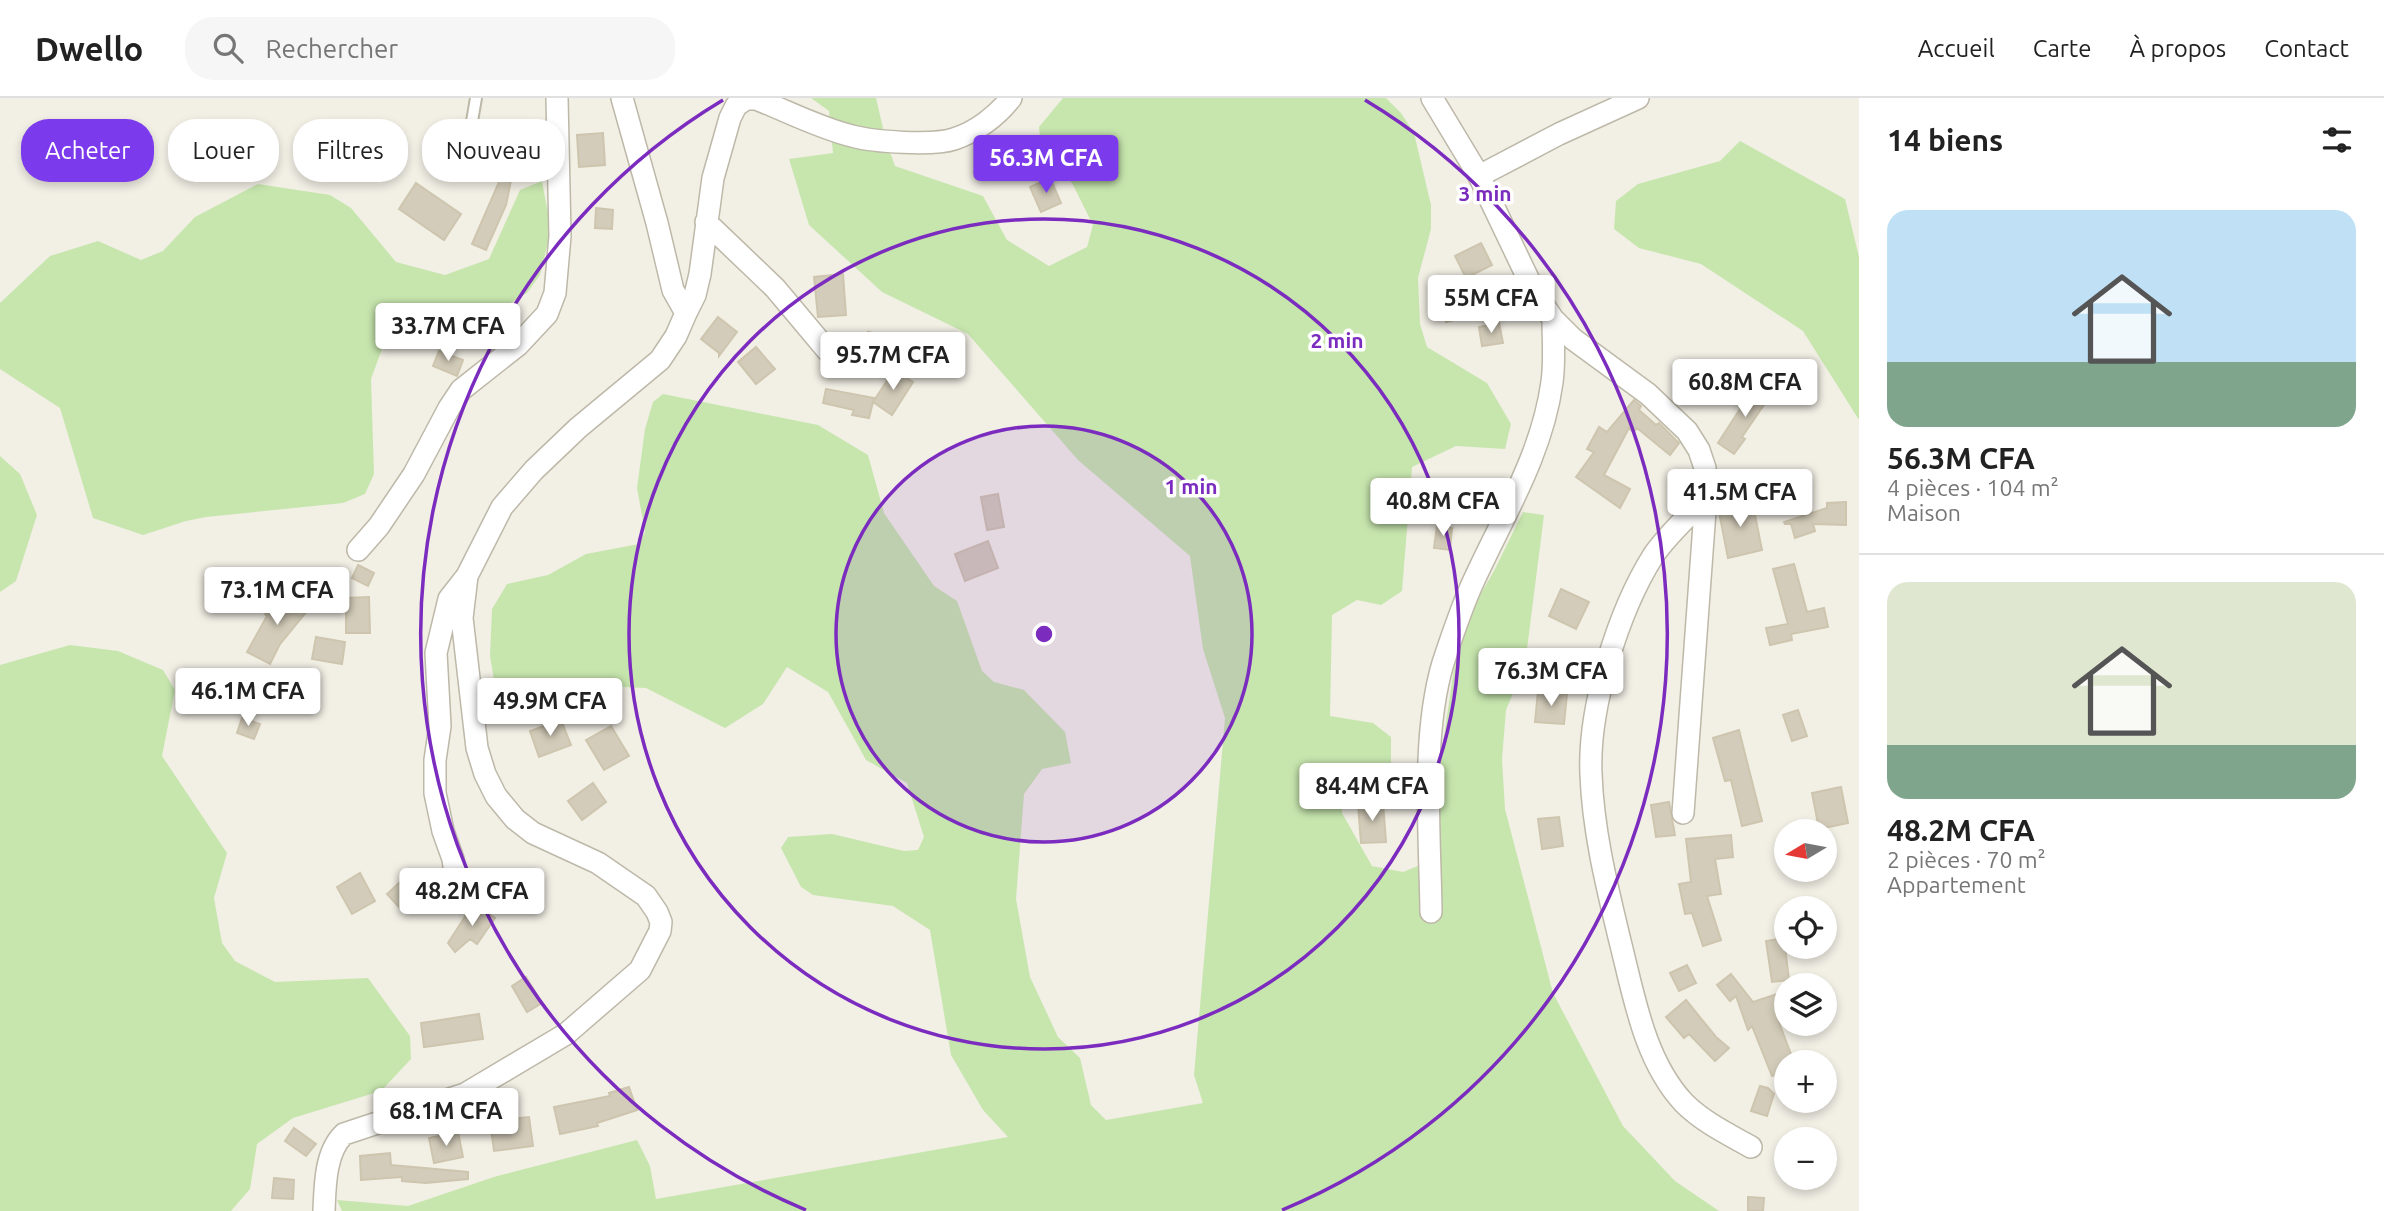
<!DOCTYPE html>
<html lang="fr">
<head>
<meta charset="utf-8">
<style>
	body { margin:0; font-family:Ubuntu,sans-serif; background:#f6f6f6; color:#222; height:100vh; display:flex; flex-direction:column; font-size:26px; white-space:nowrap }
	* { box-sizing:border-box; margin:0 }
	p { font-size:23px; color:#767676 }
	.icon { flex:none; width:38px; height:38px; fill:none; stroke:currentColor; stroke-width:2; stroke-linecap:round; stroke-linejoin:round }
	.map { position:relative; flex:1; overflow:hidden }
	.sheet { display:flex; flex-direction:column; background:#fff; width:525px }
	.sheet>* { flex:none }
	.banner { position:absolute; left:21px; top:21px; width:665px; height:63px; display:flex; gap:14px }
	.needle { width:46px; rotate:260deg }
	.buttons { position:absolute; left:1774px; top:721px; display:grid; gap:14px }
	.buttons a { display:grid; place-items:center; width:63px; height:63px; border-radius:50%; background:#fff; box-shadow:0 4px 10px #0003; font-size:35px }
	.price { position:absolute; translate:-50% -60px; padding:0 16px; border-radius:7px; background:#fff; color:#222; font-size:23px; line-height:46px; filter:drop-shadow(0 2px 4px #0008) }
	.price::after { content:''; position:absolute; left:50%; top:42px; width:21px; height:16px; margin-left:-10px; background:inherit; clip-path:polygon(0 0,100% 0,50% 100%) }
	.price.active { background:#7c3aed; color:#fff }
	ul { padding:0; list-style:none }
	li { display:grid; align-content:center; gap:14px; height:371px; padding:0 28px }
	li+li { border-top:2px solid #e0e0e0 }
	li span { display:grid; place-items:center; height:217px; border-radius:21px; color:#555 }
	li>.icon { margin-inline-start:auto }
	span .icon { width:126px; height:126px; fill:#fffc; stroke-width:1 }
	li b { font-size:30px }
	h2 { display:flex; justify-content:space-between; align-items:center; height:84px; padding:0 28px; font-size:30px }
	.chip { padding:0 24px; border-radius:28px; background:#fff; box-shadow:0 4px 10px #0003; font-size:24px; line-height:63px }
	.chip.active { background:#7c3aed; color:#fff }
	header { display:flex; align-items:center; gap:42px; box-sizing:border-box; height:98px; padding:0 35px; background:#fff; border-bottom:2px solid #e0e0e0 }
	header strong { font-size:33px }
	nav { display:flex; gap:38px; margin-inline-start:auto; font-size:24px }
	.search { width:490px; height:63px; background:#f6f6f6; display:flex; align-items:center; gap:18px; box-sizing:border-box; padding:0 24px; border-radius:28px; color:#767676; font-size:26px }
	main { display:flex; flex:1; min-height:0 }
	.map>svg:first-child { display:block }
	.green { fill:#c7e6ae }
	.building { fill:#d3ccba; stroke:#cec5ae; stroke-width:2 }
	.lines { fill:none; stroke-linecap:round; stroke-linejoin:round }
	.service-casing { stroke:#bdb8a8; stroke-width:14 }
	.minor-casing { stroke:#bdb8a8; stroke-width:24 }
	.service { stroke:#fff; stroke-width:10 }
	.minor { stroke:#fff; stroke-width:21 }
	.ring { fill:none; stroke:#7b2cbf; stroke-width:3.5 }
	.centre { fill:#7b2cbf; stroke:#fff; stroke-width:3.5 }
	.ring-label { font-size:21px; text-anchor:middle; font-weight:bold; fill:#7b2cbf; stroke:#fff; stroke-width:7; stroke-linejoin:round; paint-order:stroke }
</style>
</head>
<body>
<header>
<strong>Dwello</strong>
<div class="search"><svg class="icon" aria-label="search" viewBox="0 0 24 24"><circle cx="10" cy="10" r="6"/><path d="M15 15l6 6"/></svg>Rechercher</div>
<nav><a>Accueil</a><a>Carte</a><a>À propos</a><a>Contact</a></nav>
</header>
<main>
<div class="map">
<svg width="1859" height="1113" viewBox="0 0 1859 1113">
	<rect width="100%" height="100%" fill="#f2efe5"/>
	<path class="green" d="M 811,0 L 876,0 L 886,43 L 895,68 L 983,98 L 1007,142 L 1049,168 L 1087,149 L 1093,127 L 1072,85 L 1041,50 L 1039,29 L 1063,0 L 1386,0 L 1401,15 L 1414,35 L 1431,107 L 1431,131 L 1418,180 L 1420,226 L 1427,249 L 1487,285 L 1511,326 L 1505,351 L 1456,348 L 1412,369 L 1402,493 L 1381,507 L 1357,502 L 1332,517 L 1330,618 L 1373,625 L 1391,639 L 1391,672 L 1356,670 L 1341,690 L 1342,715 L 1372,768 L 1403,774 L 1425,765 L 1460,531 L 1494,473 L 1523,414 L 1544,417 L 1525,567 L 1506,612 L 1502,661 L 1505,711 L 1553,895 L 1623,1028 L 1675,1083 L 1719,1113 L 342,1113 L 337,1102 L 408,1108 L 497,1078 L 637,1042 L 650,1068 L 656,1101 L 1008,1039 L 983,1012 L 951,957 L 930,832 L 893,808 L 813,797 L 801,789 L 781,750 L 788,739 L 832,736 L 904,753 L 918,752 L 924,739 L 907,685 L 866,662 L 828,594 L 787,569 L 763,606 L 725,630 L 646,590 L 554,586 L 518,612 L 504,607 L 495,588 L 490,558 L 492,511 L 507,486 L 548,477 L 586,456 L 639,446 L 645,434 L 637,390 L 645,331 L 653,304 L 663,296 L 818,327 L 868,357 L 884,415 L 934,488 L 957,503 L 982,573 L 994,584 L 1024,592 L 1065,634 L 1071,665 L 1042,671 L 1024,696 L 1016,801 L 1030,879 L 1058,939 L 1080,960 L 1091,1007 L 1106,1022 L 1203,1005 L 1194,977 L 1225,620 L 1203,551 L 1190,458 L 1078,362 L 968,236 L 882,194 L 809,127 L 789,61 L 833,55 L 829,13 Z
		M 1740,43 L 1845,101 L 1859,159 L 1859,322 L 1803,233 L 1701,166 L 1639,150 L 1614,131 L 1616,103 L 1638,86 L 1720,63 Z
		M 542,83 L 551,132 L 540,177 L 527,195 L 509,206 L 486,212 L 465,214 L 442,206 L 421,210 L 403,222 L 386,240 L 371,281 L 374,376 L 365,396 L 343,405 L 206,419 L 186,423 L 143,437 L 93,420 L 60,310 L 0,271 L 0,205 L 50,158 L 98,143 L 141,162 L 163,153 L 195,119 L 258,86 L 330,97 L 351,110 L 396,164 L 445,177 L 489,161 L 520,92 Z
		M 0,358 L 20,376 L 37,417 L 16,483 L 0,494 Z
		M 70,547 L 118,553 L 163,572 L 175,592 L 162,658 L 227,755 L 214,800 L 222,845 L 235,863 L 275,884 L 368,880 L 410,938 L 411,961 L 381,993 L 293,1020 L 257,1046 L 250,1091 L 231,1113 L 0,1113 L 0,567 Z"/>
	<path class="building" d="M 603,35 L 605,67 L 579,69 L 577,37 Z
		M 509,61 L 515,63 L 506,107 L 486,152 L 472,146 Z
		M 1050,80 L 1061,105 L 1041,114 L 1030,89 Z
		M 416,85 L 461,116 L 444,142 L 399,111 Z
		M 596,110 L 613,112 L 612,131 L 595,130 Z
		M 1481,145 L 1492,167 L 1466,180 L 1455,158 Z
		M 843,176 L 846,217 L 818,219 L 814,179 Z
		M 1471,188 L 1478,216 L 1446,224 L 1439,197 Z
		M 718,219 L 737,234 L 719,258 L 719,255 L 701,241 Z
		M 1499,225 L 1503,245 L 1482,248 L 1479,229 Z
		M 868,234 L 893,239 L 889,255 L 864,249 Z
		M 756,249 L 775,271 L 756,286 L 738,264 Z
		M 439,253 L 463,262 L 457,278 L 433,268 Z
		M 894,272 L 913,284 L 892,317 L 873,304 Z
		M 1698,282 L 1714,282 L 1714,304 L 1699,305 Z
		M 1757,285 L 1772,295 L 1742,339 L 1745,341 L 1734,356 L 1718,345 Z
		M 826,291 L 874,300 L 869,320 L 852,317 L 854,312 L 823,305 Z
		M 1634,302 L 1641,308 L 1639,312 L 1656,327 L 1659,325 L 1679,345 L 1670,357 L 1637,330 L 1633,334 L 1629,330 L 1604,377 L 1630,391 L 1620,410 L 1576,379 L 1594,354 L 1587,351 L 1599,329 L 1607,334 Z
		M 1453,383 L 1477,387 L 1471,419 L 1448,415 Z
		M 998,396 L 1004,429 L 987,432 L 981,399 Z
		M 1752,402 L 1762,452 L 1728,460 L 1718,409 Z
		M 1846,404 L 1846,427 L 1813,426 L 1815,433 L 1795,440 L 1791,426 L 1785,426 L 1784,424 L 1827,410 L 1827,405 Z
		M 1437,428 L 1452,430 L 1450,452 L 1434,450 Z
		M 988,443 L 998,470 L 965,483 L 955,456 Z
		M 1794,466 L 1807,514 L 1824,510 L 1828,529 L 1791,536 L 1792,542 L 1770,547 L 1766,530 L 1788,526 L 1773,471 Z
		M 358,467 L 374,475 L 368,488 L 352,480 Z
		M 1561,491 L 1589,504 L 1576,531 L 1549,518 Z
		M 284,492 L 308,512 L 280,546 L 270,566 L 247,554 L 267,518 L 265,516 Z
		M 369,499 L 370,535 L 346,535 L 346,500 Z
		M 316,539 L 345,544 L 342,566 L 312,561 Z
		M 1538,593 L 1567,596 L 1564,626 L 1535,624 Z
		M 1798,612 L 1807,638 L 1792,643 L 1783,617 Z
		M 242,620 L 260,626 L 254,641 L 237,635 Z
		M 561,622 L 571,647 L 539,659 L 530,633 Z
		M 611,628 L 629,658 L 604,672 L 586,642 Z
		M 1739,632 L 1762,723 L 1742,728 L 1731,682 L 1725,683 L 1713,640 Z
		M 593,685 L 606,704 L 582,722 L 568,703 Z
		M 1841,689 L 1848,725 L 1819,731 L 1812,695 Z
		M 1669,704 L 1675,737 L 1656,739 L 1651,707 Z
		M 1383,705 L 1386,744 L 1361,745 L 1358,706 Z
		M 1559,719 L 1563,748 L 1542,751 L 1538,721 Z
		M 1731,737 L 1733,759 L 1715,761 L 1721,796 L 1707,798 L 1721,842 L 1703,848 L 1692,815 L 1685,816 L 1679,786 L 1691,784 L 1686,741 Z
		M 360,775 L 375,803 L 352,816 L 337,789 Z
		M 399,785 L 411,797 L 399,809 L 387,796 Z
		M 474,805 L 495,820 L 477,846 L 470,841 L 455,854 L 448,845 Z
		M 1784,840 L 1789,882 L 1772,884 L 1766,843 Z
		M 1687,867 L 1696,885 L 1679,893 L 1670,875 Z
		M 1731,876 L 1753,904 L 1777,896 L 1785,920 L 1778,922 L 1794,964 L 1787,964 L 1787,972 L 1772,978 L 1752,928 L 1748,932 L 1736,898 L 1730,903 L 1717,887 Z
		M 526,879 L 542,905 L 527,914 L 512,888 Z
		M 1686,902 L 1716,939 L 1729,950 L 1715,963 L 1689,936 L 1684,940 L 1666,919 Z
		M 479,916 L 483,941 L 424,949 L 421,925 Z
		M 1760,988 L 1768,990 L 1774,996 L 1767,1018 L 1751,1013 Z
		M 629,989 L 637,1012 L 597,1025 L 598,1028 L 560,1036 L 554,1009 L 610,998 L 609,995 Z
		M 529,1019 L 533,1048 L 494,1053 L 490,1023 Z
		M 294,1030 L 316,1046 L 306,1058 L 285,1043 Z
		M 458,1034 L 463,1059 L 434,1065 L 429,1040 Z
		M 390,1055 L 391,1067 L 468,1074 L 468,1081 L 426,1085 L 402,1083 L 402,1079 L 361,1082 L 360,1058 Z
		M 274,1080 L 294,1082 L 293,1101 L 272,1100 Z
		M 1748,1099 L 1764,1100 L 1763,1113 L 1748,1113 Z"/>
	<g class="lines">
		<g class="service-casing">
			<path id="service" d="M 470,35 L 476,0"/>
		</g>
		<g class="minor-casing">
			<path id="minor" d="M 622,0 L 657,125 L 673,192 L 686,215 L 695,197 L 700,176 L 713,80 L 730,20 L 736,8 L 746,1 L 756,1 C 787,13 819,30 852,38 C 874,44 933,48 954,41 C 976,34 997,18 1011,0
				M 1432,0 L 1479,78 L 1534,193 L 1553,221 L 1573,241 L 1648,296 L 1687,333 L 1699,352 L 1705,370 L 1706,399 L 1683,715
				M 1479,78 L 1559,36 L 1638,0
				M 706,124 L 775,190 L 827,252
				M 1706,399 C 1689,418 1667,437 1653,458 C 1618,514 1588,610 1591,676 C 1593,733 1607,789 1620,843 C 1634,898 1644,962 1684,1005 C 1703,1024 1728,1036 1751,1049
				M 358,452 L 379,428 L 414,376 L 449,310 L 461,292 L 518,247 L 547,216 L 555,195 L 560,138 L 557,0
				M 458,796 L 453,761 L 443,733 L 435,695 L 435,662 L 440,628 L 436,555 L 449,501 L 467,478
				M 1431,814 C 1430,737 1421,639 1443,565 C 1451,541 1460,514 1470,491 C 1500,423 1542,359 1552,284 C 1555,264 1553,241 1553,221
				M 324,1113 C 325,1088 325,1054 344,1036 L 465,996 L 566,936 L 640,872 L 660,833 L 661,824 L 657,814 L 646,798 L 598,765 L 533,735 L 515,721 L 496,698 L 485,676 L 477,650 L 462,520 L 467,478 L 502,409 L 534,372 L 578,330 L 660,262 L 676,238 L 686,215"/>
		</g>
		<use href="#service" class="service"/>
		<use href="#minor" class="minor"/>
	</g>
	<circle cx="1044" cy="536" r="208" fill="#7b2cbf" fill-opacity=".12"/>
	<g class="ring">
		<circle cx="1044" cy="536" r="208"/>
		<circle cx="1044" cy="536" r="415"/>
		<path d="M806 1112A623 623 0 0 1 723 2M1365 2A623 623 0 0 1 1282 1112"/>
	</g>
	<circle cx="1044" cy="536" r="10" class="centre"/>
	<g class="ring-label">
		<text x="1485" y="103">3 min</text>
		<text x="1337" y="250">2 min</text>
		<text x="1191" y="396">1 min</text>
	</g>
</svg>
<div class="buttons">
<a><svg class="needle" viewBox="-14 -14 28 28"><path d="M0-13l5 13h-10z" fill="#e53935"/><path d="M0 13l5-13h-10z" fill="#767676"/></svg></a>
<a><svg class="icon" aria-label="locate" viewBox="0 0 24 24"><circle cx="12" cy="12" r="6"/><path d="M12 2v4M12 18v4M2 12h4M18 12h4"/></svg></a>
<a><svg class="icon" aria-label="layers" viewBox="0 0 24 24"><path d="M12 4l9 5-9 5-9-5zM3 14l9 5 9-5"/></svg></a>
<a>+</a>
<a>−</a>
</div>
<b class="price active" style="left:1046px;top:97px">56.3M CFA</b>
<b class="price" style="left:1491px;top:237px">55M CFA</b>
<b class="price" style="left:448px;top:265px">33.7M CFA</b>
<b class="price" style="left:893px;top:294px">95.7M CFA</b>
<b class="price" style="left:1745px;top:321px">60.8M CFA</b>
<b class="price" style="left:1740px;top:431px">41.5M CFA</b>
<b class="price" style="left:1443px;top:440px">40.8M CFA</b>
<b class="price" style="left:277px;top:529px">73.1M CFA</b>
<b class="price" style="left:1551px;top:610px">76.3M CFA</b>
<b class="price" style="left:248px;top:630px">46.1M CFA</b>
<b class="price" style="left:550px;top:640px">49.9M CFA</b>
<b class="price" style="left:1372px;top:725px">84.4M CFA</b>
<b class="price" style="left:472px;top:830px">48.2M CFA</b>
<b class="price" style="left:446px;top:1050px">68.1M CFA</b>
<div class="banner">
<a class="chip active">Acheter</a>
<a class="chip">Louer</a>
<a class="chip">Filtres</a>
<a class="chip">Nouveau</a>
</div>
</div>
<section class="sheet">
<h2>14 biens<svg class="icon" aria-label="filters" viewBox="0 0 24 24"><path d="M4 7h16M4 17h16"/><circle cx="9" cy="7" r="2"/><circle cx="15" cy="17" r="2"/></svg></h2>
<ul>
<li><span style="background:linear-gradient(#bfe0f5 70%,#7fa58c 0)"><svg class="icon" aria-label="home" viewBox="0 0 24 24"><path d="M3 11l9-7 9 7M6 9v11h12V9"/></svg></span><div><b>56.3M CFA</b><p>4 pièces · 104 m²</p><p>Maison</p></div></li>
<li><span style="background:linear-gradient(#dfe7d0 75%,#7fa58c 0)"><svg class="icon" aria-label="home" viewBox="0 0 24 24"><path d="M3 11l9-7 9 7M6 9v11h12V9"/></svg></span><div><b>48.2M CFA</b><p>2 pièces · 70 m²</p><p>Appartement</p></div></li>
</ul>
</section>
</main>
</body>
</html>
